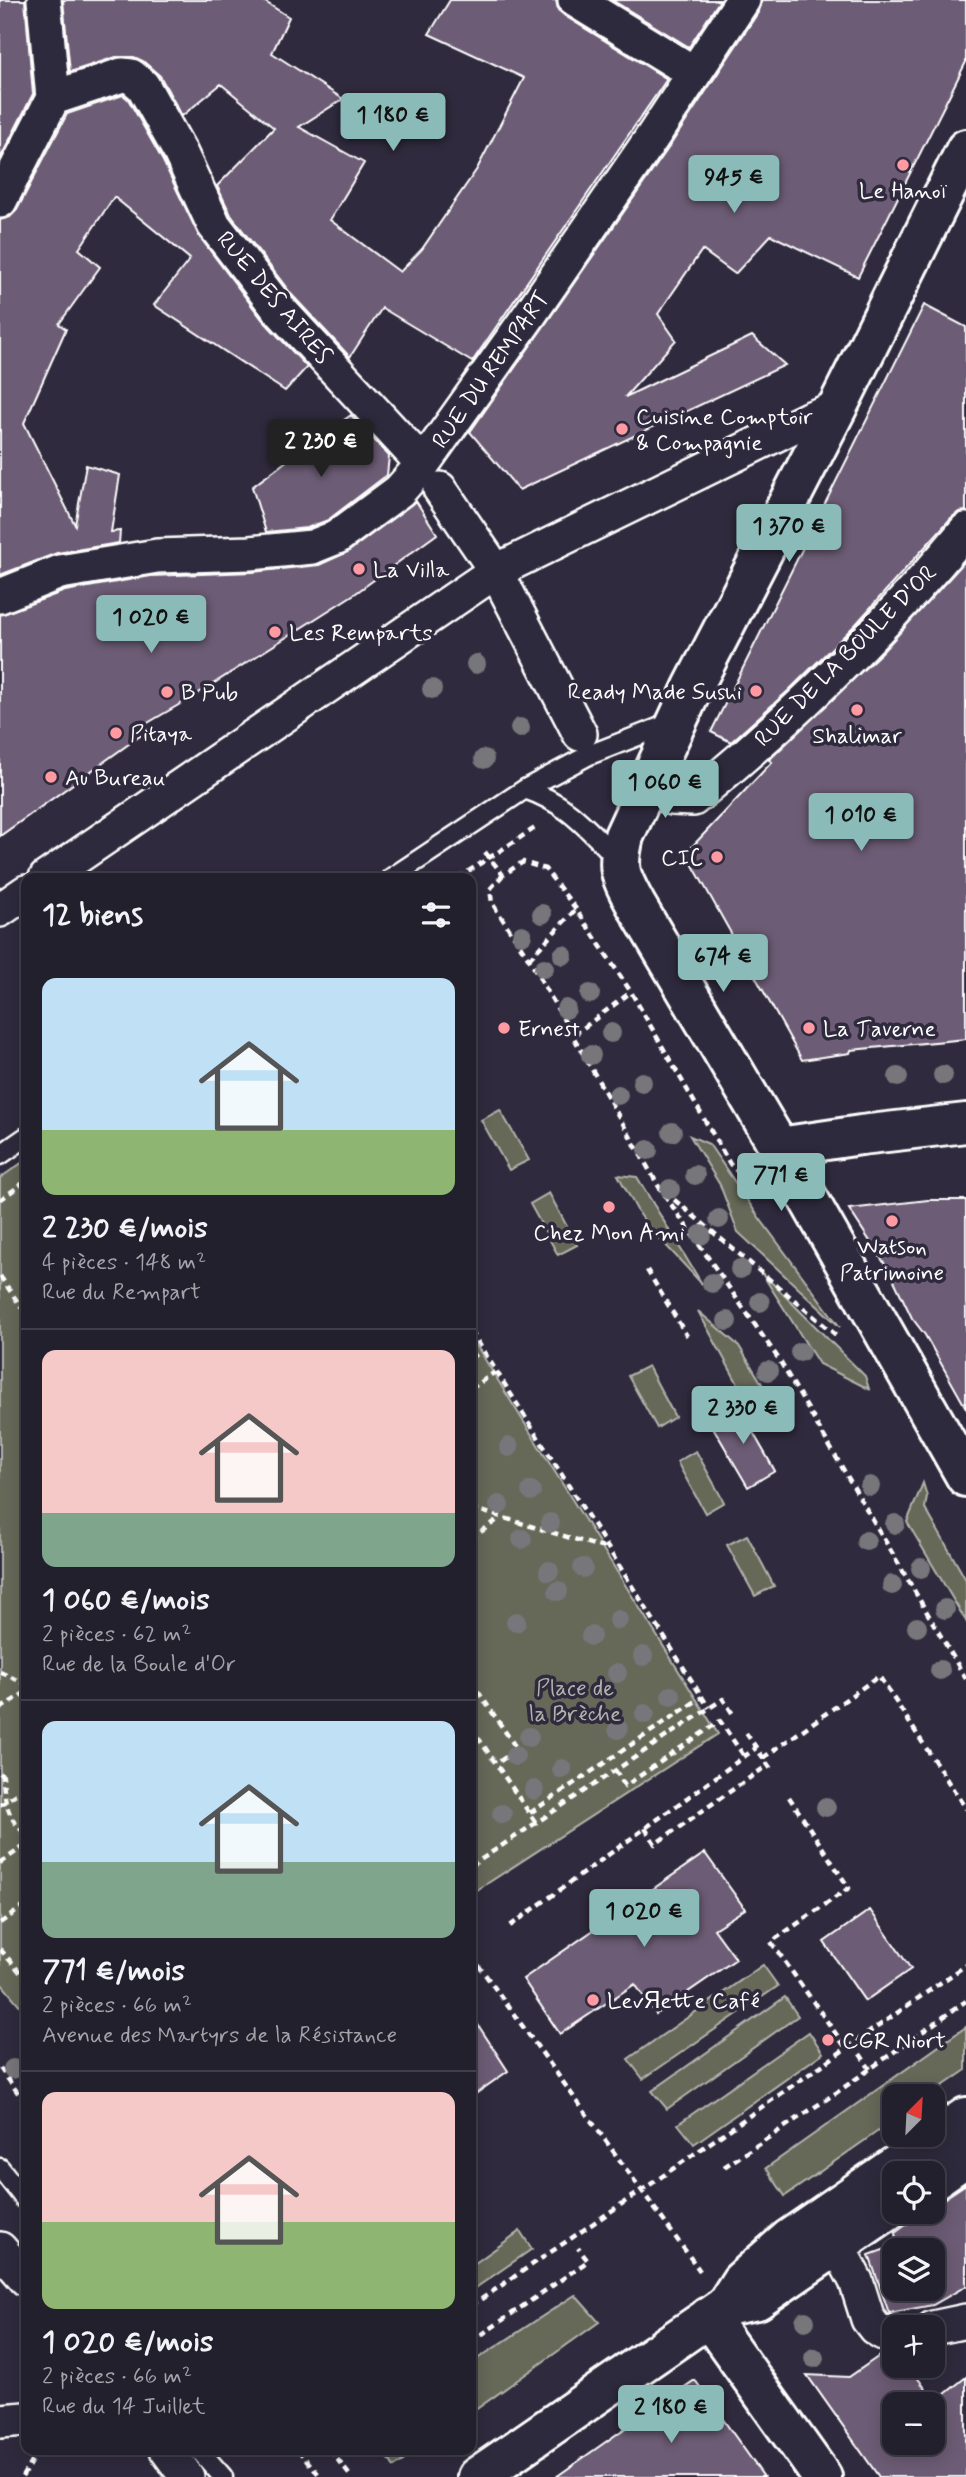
<!DOCTYPE html>
<html lang="fr">
<head>
<meta charset="utf-8">
<style>
	body { margin:0; font-family:Mynerve,sans-serif; background:#2b2836; color:#f1f3f6; height:100vh; display:flex; flex-direction:column; font-size:26px; white-space:nowrap }
	* { box-sizing:border-box; margin:0 }
	p { font-size:23px; color:#a3a3aa }
	.icon { flex:none; width:38px; height:38px; fill:none; stroke:currentColor; stroke-width:2; stroke-linecap:round; stroke-linejoin:round }
	.map { position:relative; flex:1; overflow:hidden }
	.drawer { position:absolute; left:21px; top:873px; width:455px; height:1582px; display:flex; flex-direction:column; background:#23202e; border-radius:14px; box-shadow:0 4px 18px #0003,0 0 0 2px #403e4a }
	.drawer>* { flex:none }
	.needle { width:46px; rotate:24deg }
	.tools { position:absolute; left:882px; top:2084px; display:grid; gap:14px }
	.tools a { display:grid; place-items:center; width:63px; height:63px; border-radius:14px; background:#23202e; box-shadow:0 4px 18px #0003,0 0 0 2px #403e4a; font-size:35px }
	.price { position:absolute; translate:-50% -60px; padding:0 16px; border-radius:7px; background:#8bbbb9; color:#111; font-size:23px; line-height:46px; filter:drop-shadow(0 2px 4px #0008) }
	.price::after { content:''; position:absolute; left:50%; top:42px; width:21px; height:16px; margin-left:-10px; background:inherit; clip-path:polygon(0 0,100% 0,50% 100%) }
	.price.active { background:#222; color:#fff }
	ul { padding:0; list-style:none }
	li { display:grid; align-content:center; gap:14px; height:371px; padding:0 21px }
	li+li { border-top:2px solid #403e4a }
	li span { display:grid; place-items:center; height:217px; border-radius:14px; color:#555 }
	li>.icon { margin-inline-start:auto }
	span .icon { width:126px; height:126px; fill:#fffc; stroke-width:1 }
	li b { font-size:30px }
	h2 { display:flex; justify-content:space-between; align-items:center; height:84px; padding:0 21px; font-size:30px }
	.map>svg:first-child { display:block }
	.green { fill:#666859; stroke:#b2b4ac; stroke-width:2 }
	.building { fill:#6c5b75; stroke:#fff; stroke-width:2; fill-rule:evenodd }
	.lines { fill:none; stroke-linecap:round; stroke-linejoin:round }
	.lane-casing { stroke:#fff; stroke-width:23 }
	.street-casing { stroke:#fff; stroke-width:38 }
	.secondary-casing { stroke:#fff; stroke-width:44 }
	.path { stroke:#fff; stroke-width:4.5; stroke-dasharray:7 5; stroke-linecap:butt }
	.lane { stroke:#2f2a3d; stroke-width:18 }
	.street { stroke:#2f2a3d; stroke-width:33 }
	.secondary { stroke:#2f2a3d; stroke-width:38 }
	.tree { fill:#77767a }
	.poi-dot { fill:#ff9aa2; stroke:#2f2a3d; stroke-width:2.5 }
	.labels { text-anchor:middle; stroke-width:7; stroke-linejoin:round; paint-order:stroke }
	.poi-label { font-size:23px; fill:#fff; stroke:#2f2a3d; text-anchor:start }
	.street-label { font-size:23px; fill:#fff; stroke:#2f2a3d }
	.park-label { font-size:23px; fill:#b2b4ac; stroke:#2f2a3d }
</style>
</head>
<body>
<div class="map">
<svg width="966" height="2477" viewBox="0 0 966 2477">
	<rect width="100%" height="100%" fill="#2f2a3d"/>
	<filter id="ink" filterUnits="userSpaceOnUse"><feTurbulence type="fractalNoise" baseFrequency=".0143" numOctaves="2"/><feDisplacementMap in="SourceGraphic" scale="14" xChannelSelector="R" yChannelSelector="G"/><feConvolveMatrix kernelMatrix="1 2 1 2 8 2 1 2 1" color-interpolation-filters="sRGB"/></filter>
	<g filter="url(#ink)">
		<path class="green" d="M 500,1110 L 529,1160 L 509,1170 L 481,1120 Z
			M 690,1136 L 709,1144 L 758,1216 L 840,1327 L 738,1232 L 720,1185 Z
			M 26,1160 L 26,2013 L 0,1982 L 0,1178 Z
			M 618,1175 L 637,1177 L 702,1284 L 649,1227 L 637,1210 Z
			M 549,1193 L 577,1245 L 558,1255 L 530,1204 Z
			M 761,1272 L 865,1376 L 869,1389 L 819,1364 Z
			M 698,1311 L 739,1346 L 776,1407 L 756,1417 Z
			M 471,1337 L 718,1734 L 471,1894 Z
			M 648,1366 L 675,1417 L 657,1428 L 628,1376 Z
			M 696,1451 L 724,1502 L 705,1513 L 677,1462 Z
			M 923,1483 L 927,1496 L 925,1508 L 966,1580 L 966,1621 L 907,1522 Z
			M 747,1535 L 774,1586 L 755,1596 L 727,1545 Z
			M 763,1965 L 778,1986 L 643,2079 L 628,2059 Z
			M 785,1997 L 798,2016 L 667,2109 L 652,2091 Z
			M 966,2027 L 966,2070 L 928,2096 L 894,2096 L 894,2120 L 785,2196 L 766,2168 Z
			M 809,2032 L 823,2053 L 694,2144 L 678,2124 Z
			M 520,2231 L 532,2249 L 471,2291 L 471,2266 Z
			M 575,2295 L 599,2322 L 471,2413 L 471,2363 Z
			M 383,2450 L 419,2450 L 394,2467 Z"/>
		<path class="building" d="M 0,0 L 25,0 L 33,94 L 0,159 Z
			M 63,0 L 262,0 L 289,17 L 272,53 L 343,99 L 299,127 L 364,163 L 330,220 L 400,272 L 422,249 L 477,169 L 524,78 L 429,34 L 450,0 L 556,0 L 558,10 L 565,16 L 667,79 L 472,362 L 382,308 L 350,357 L 292,295 L 231,215 L 217,186 L 274,128 L 221,84 L 182,116 L 160,76 L 143,61 L 134,57 L 116,57 L 70,72 Z
			M 612,0 L 720,0 L 689,47 Z
			M 762,0 L 966,0 L 966,62 L 858,277 L 771,235 L 735,274 L 702,250 L 658,314 L 676,340 L 625,397 L 752,336 L 785,365 L 519,490 L 470,432 L 667,150 L 759,11 Z
			M 123,95 L 128,99 L 163,161 L 199,236 L 262,319 L 307,367 L 285,391 L 154,305 L 190,259 L 114,197 L 79,249 L 100,267 L 59,324 L 66,329 L 24,423 L 75,525 L 86,465 L 120,475 L 111,532 L 120,531 L 119,543 L 57,553 L 0,575 L 0,220 L 10,217 L 17,210 L 67,114 Z
			M 924,305 L 966,327 L 966,511 L 959,512 L 951,518 L 856,624 L 788,691 L 731,742 L 711,732 Z
			M 351,415 L 389,456 L 387,475 L 328,520 L 307,528 L 266,532 L 252,487 L 292,457 L 296,460 L 303,449 Z
			M 416,501 L 437,534 L 356,593 L 194,696 L 146,724 L 147,731 L 0,836 L 0,615 L 65,591 L 151,576 L 252,572 L 319,565 L 348,552 Z
			M 966,560 L 966,1039 L 851,1050 L 850,1053 L 802,1060 L 686,853 L 772,762 L 769,760 L 884,650 Z
			M 928,1200 L 966,1200 L 966,1408 L 925,1335 L 912,1318 L 890,1272 L 849,1209 Z
			M 738,1406 L 775,1471 L 748,1487 L 710,1422 Z
			M 705,1853 L 745,1909 L 714,1929 L 736,1959 L 656,2014 L 635,1984 L 560,2034 L 523,1979 Z
			M 870,1910 L 911,1969 L 865,2001 L 824,1942 Z
			M 471,2014 L 508,2071 L 471,2097 Z
			M 966,2184 L 966,2286 L 933,2305 L 889,2313 L 869,2255 L 897,2245 L 895,2233 L 924,2212 L 933,2212 L 933,2206 ZM 894,2250 L 933,2250 L 933,2289 L 894,2289 Z
			M 885,2352 L 894,2352 L 894,2366 L 909,2366 L 935,2402 L 966,2377 L 966,2477 L 879,2477 L 807,2375 L 849,2377 ZM 894,2404 L 933,2404 L 933,2443 L 894,2443 Z
			M 695,2380 L 764,2477 L 556,2477 L 651,2410 Z"/>
		<g class="lines">
			<g class="lane-casing">
				<path id="lane" d="M 525,789 L 589,755 L 671,723
					M 391,878 L 525,789 C 569,804 587,829 619,860
					M 0,1155 L 26,1137
					M 0,2168 L 26,2201
					M 199,2450 L 223,2477"/>
			</g>
			<g class="street-casing">
				<path id="street" d="M 44,0 L 53,98
					M 575,0 L 694,73
					M 53,98 L 122,75 L 131,76 L 143,86 L 180,152 L 214,225 L 277,307 L 423,464
					M 0,201 L 53,98
					M 440,489 L 496,571 L 580,734
					M 0,596 L 60,572 L 157,556 L 250,553 L 312,547 L 337,537 L 399,491 L 423,464 L 528,317 L 651,139 L 743,0
					M 649,784 L 671,798 L 693,799 C 791,719 885,628 966,530
					M 46,878 L 496,571 L 808,419 L 837,408
					M 0,910 L 26,892
					M 837,2245 L 856,2281 L 868,2319 L 875,2328 L 883,2333 L 894,2333
					M 0,2249 L 26,2279
					M 933,2328 L 966,2321
					M 0,2421 L 26,2419
					M 167,2450 L 187,2477"/>
			</g>
			<g class="secondary-casing">
				<path id="secondary" d="M 966,149 L 837,408 L 693,687 L 624,836 C 616,870 620,875 636,905 L 779,1147 L 966,1477
					M 779,1147 L 861,1135 L 966,1123
					M 933,2180 L 966,2157
					M 725,2306 L 741,2281 L 789,2239 L 966,2117
					M 708,2317 L 822,2477
					M 477,2477 L 725,2306 L 757,2300 L 894,2206"/>
			</g>
			<path class="path" d="M 485,852 L 503,875 L 523,862 L 545,869 L 576,909 L 631,992 L 730,1164 L 752,1186
				M 503,875 L 490,889 L 492,903 L 529,959 L 659,1187 L 778,1358 L 966,1679
				M 458,878 L 535,828
				M 529,959 L 576,909
				M 574,1035 L 631,992
				M 665,1192 L 836,1335
				M 0,1200 L 26,1181
				M 647,1270 L 687,1336
				M 0,1276 L 26,1314
				M 471,1331 L 709,1708
				M 471,1358 L 482,1351
				M 471,1389 L 495,1372
				M 471,1508 L 607,1549
				M 471,1539 L 500,1518
				M 0,1672 L 26,1684
				M 471,1681 L 517,1749 L 496,1764
				M 0,1709 L 26,1692
				M 471,1727 L 536,1823
				M 746,1733 L 773,1772
				M 763,1758 L 879,1676 L 966,1809
				M 615,1770 L 625,1786 L 720,1721 L 744,1756
				M 0,1773 L 3,1776 C 4,1799 7,1819 26,1834
				M 789,1797 L 849,1888 L 771,1942 L 846,2048
				M 0,1805 L 26,1787
				M 530,1813 L 702,1697
				M 645,1828 L 655,1844 L 768,1765
				M 0,1863 L 26,1845
				M 471,1866 L 723,1699 L 735,1717
				M 0,1923 L 26,1905
				M 510,1926 L 756,1748
				M 0,1949 L 26,1979
				M 471,1955 L 700,2271
				M 860,2054 L 870,2069
				M 0,2068 L 26,2104
				M 724,2167 L 836,2093 L 966,2001
				M 471,2306 L 641,2191 L 966,1965
				M 471,2342 L 588,2261 L 578,2248
				M 298,2450 L 321,2477
				M 330,2450 L 351,2477
				M 22,2477 L 34,2457"/>
			<use href="#lane" class="lane"/>
			<use href="#street" class="street"/>
			<use href="#secondary" class="secondary"/>
		</g>
		<g class="tree">
			<circle cx="476" cy="664" r="10"/>
			<circle cx="432" cy="689" r="10"/>
			<circle cx="520" cy="728" r="10"/>
			<circle cx="484" cy="759" r="10"/>
			<circle cx="542" cy="914" r="10"/>
			<circle cx="522" cy="935" r="10"/>
			<circle cx="563" cy="955" r="10"/>
			<circle cx="544" cy="968" r="10"/>
			<circle cx="590" cy="994" r="10"/>
			<circle cx="566" cy="1009" r="10"/>
			<circle cx="611" cy="1033" r="10"/>
			<circle cx="591" cy="1055" r="10"/>
			<circle cx="943" cy="1075" r="10"/>
			<circle cx="898" cy="1077" r="10"/>
			<circle cx="642" cy="1082" r="10"/>
			<circle cx="618" cy="1095" r="10"/>
			<circle cx="672" cy="1132" r="10"/>
			<circle cx="648" cy="1150" r="10"/>
			<circle cx="695" cy="1175" r="10"/>
			<circle cx="670" cy="1189" r="10"/>
			<circle cx="719" cy="1219" r="10"/>
			<circle cx="701" cy="1235" r="10"/>
			<circle cx="740" cy="1269" r="10"/>
			<circle cx="712" cy="1283" r="10"/>
			<circle cx="760" cy="1302" r="10"/>
			<circle cx="727" cy="1321" r="10"/>
			<circle cx="800" cy="1352" r="10"/>
			<circle cx="768" cy="1371" r="10"/>
			<circle cx="509" cy="1447" r="10"/>
			<circle cx="870" cy="1486" r="10"/>
			<circle cx="531" cy="1491" r="10"/>
			<circle cx="499" cy="1505" r="10"/>
			<circle cx="550" cy="1523" r="10"/>
			<circle cx="895" cy="1524" r="10"/>
			<circle cx="522" cy="1539" r="10"/>
			<circle cx="866" cy="1541" r="10"/>
			<circle cx="583" cy="1568" r="10"/>
			<circle cx="921" cy="1568" r="10"/>
			<circle cx="549" cy="1571" r="10"/>
			<circle cx="892" cy="1585" r="10"/>
			<circle cx="558" cy="1591" r="10"/>
			<circle cx="945" cy="1609" r="10"/>
			<circle cx="618" cy="1620" r="10"/>
			<circle cx="516" cy="1622" r="10"/>
			<circle cx="917" cy="1627" r="10"/>
			<circle cx="591" cy="1636" r="10"/>
			<circle cx="643" cy="1656" r="10"/>
			<circle cx="940" cy="1670" r="10"/>
			<circle cx="617" cy="1673" r="10"/>
			<circle cx="671" cy="1696" r="10"/>
			<circle cx="645" cy="1714" r="10"/>
			<circle cx="618" cy="1729" r="10"/>
			<circle cx="529" cy="1737" r="10"/>
			<circle cx="515" cy="1756" r="10"/>
			<circle cx="562" cy="1769" r="10"/>
			<circle cx="534" cy="1790" r="10"/>
			<circle cx="826" cy="1807" r="10"/>
			<circle cx="502" cy="1814" r="10"/>
			<circle cx="13" cy="2069" r="10"/>
			<circle cx="805" cy="2321" r="10"/>
			<circle cx="814" cy="2358" r="10"/>
		</g>
	</g>
	<g class="poi-dot">
		<circle cx="903" cy="165" r="7"/>
		<circle cx="622" cy="429" r="7"/>
		<circle cx="359" cy="569" r="7"/>
		<circle cx="275" cy="632" r="7"/>
		<circle cx="756" cy="691" r="7"/>
		<circle cx="167" cy="692" r="7"/>
		<circle cx="857" cy="710" r="7"/>
		<circle cx="116" cy="733" r="7"/>
		<circle cx="51" cy="777" r="7"/>
		<circle cx="717" cy="857" r="7"/>
		<circle cx="504" cy="1028" r="7"/>
		<circle cx="809" cy="1028" r="7"/>
		<circle cx="609" cy="1207" r="7"/>
		<circle cx="892" cy="1221" r="7"/>
		<circle cx="593" cy="2000" r="7"/>
		<circle cx="828" cy="2040" r="7"/>
	</g>
	<g class="labels">
		<g class="poi-label">
			<text x="903" y="198" text-anchor="middle">Le Hanoï</text>
			<text x="636" y="424">Cuisine Comptoir<tspan x="636" dy="26">&amp; Compagnie</tspan></text>
			<text x="373" y="577">La Villa</text>
			<text x="289" y="640">Les Remparts</text>
			<text x="742" y="699" text-anchor="end">Ready Made Sushi</text>
			<text x="181" y="700">B Pub</text>
			<text x="130" y="741">Pitaya</text>
			<text x="857" y="743" text-anchor="middle">Shalimar</text>
			<text x="65" y="785">Au Bureau</text>
			<text x="703" y="865" text-anchor="end">CIC</text>
			<text x="518" y="1036">Ernest</text>
			<text x="823" y="1036">La Taverne</text>
			<text x="609" y="1240" text-anchor="middle">Chez Mon Ami</text>
			<text x="892" y="1254" text-anchor="middle">Watson<tspan x="892" dy="26">Patrimoine</tspan></text>
			<text x="607" y="2008">LevЯette Café</text>
			<text x="842" y="2048">CGR Niort</text>
		</g>
		<g class="street-label">
			<text transform="translate(275 297) rotate(50)" y="8">RUE DES AIRES</text>
			<text transform="translate(490 369) rotate(-55)" y="8">RUE DU REMPART</text>
			<text transform="translate(845 655) rotate(-45)" y="8">RUE DE LA BOULE D'OR</text>
		</g>
		<g class="park-label">
			<text x="575" y="1695">Place de<tspan x="575" dy="26">la Brèche</tspan></text>
		</g>
	</g>
</svg>
<div class="tools">
<a><svg class="needle" viewBox="-14 -14 28 28"><path d="M0-13l5 13h-10z" fill="#e53935"/><path d="M0 13l5-13h-10z" fill="#a3a3aa"/></svg></a>
<a><svg class="icon" aria-label="locate" viewBox="0 0 24 24"><circle cx="12" cy="12" r="6"/><path d="M12 2v4M12 18v4M2 12h4M18 12h4"/></svg></a>
<a><svg class="icon" aria-label="layers" viewBox="0 0 24 24"><path d="M12 4l9 5-9 5-9-5zM3 14l9 5 9-5"/></svg></a>
<a>+</a>
<a>−</a>
</div>
<b class="price" style="left:393px;top:153px">1 180 €</b>
<b class="price" style="left:734px;top:215px">945 €</b>
<b class="price active" style="left:321px;top:479px">2 230 €</b>
<b class="price" style="left:789px;top:564px">1 370 €</b>
<b class="price" style="left:151px;top:655px">1 020 €</b>
<b class="price" style="left:665px;top:820px">1 060 €</b>
<b class="price" style="left:861px;top:853px">1 010 €</b>
<b class="price" style="left:723px;top:994px">674 €</b>
<b class="price" style="left:781px;top:1213px">771 €</b>
<b class="price" style="left:743px;top:1446px">2 330 €</b>
<b class="price" style="left:644px;top:1949px">1 020 €</b>
<b class="price" style="left:671px;top:2445px">2 180 €</b>
<section class="drawer">
<h2>12 biens<svg class="icon" aria-label="filters" viewBox="0 0 24 24"><path d="M4 7h16M4 17h16"/><circle cx="9" cy="7" r="2"/><circle cx="15" cy="17" r="2"/></svg></h2>
<ul>
<li><span style="background:linear-gradient(#bfe0f5 70%,#8fb573 0)"><svg class="icon" aria-label="home" viewBox="0 0 24 24"><path d="M3 11l9-7 9 7M6 9v11h12V9"/></svg></span><div><b>2 230 €/mois</b><p>4 pièces · 148 m²</p><p>Rue du Rempart</p></div></li>
<li><span style="background:linear-gradient(#f6c9c9 75%,#7fa58c 0)"><svg class="icon" aria-label="home" viewBox="0 0 24 24"><path d="M3 11l9-7 9 7M6 9v11h12V9"/></svg></span><div><b>1 060 €/mois</b><p>2 pièces · 62 m²</p><p>Rue de la Boule d'Or</p></div></li>
<li><span style="background:linear-gradient(#bfe0f5 65%,#7fa58c 0)"><svg class="icon" aria-label="home" viewBox="0 0 24 24"><path d="M3 11l9-7 9 7M6 9v11h12V9"/></svg></span><div><b>771 €/mois</b><p>2 pièces · 66 m²</p><p>Avenue des Martyrs de la Résistance</p></div></li>
<li><span style="background:linear-gradient(#f6c9c9 60%,#8fb573 0)"><svg class="icon" aria-label="home" viewBox="0 0 24 24"><path d="M3 11l9-7 9 7M6 9v11h12V9"/></svg></span><div><b>1 020 €/mois</b><p>2 pièces · 66 m²</p><p>Rue du 14 Juillet</p></div></li>
</ul>
</section>
</div>
</body>
</html>
